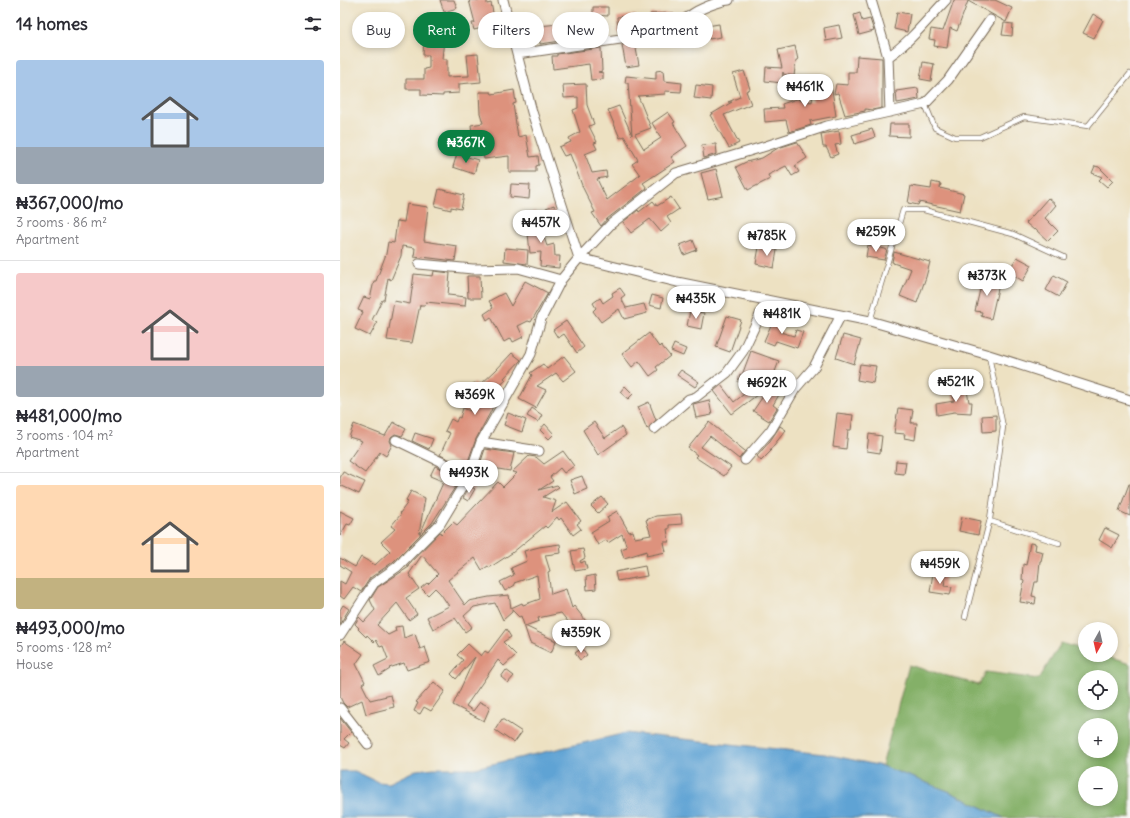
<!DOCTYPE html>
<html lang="en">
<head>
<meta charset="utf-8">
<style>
	body { margin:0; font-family:Delius,sans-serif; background:#f7f7f7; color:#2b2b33; height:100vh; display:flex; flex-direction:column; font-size:15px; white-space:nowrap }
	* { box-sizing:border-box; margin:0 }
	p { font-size:13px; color:#7c7c81 }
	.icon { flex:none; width:22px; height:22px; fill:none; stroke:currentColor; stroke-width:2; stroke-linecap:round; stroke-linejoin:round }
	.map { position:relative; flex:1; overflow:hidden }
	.sheet { display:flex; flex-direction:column; background:#fff; width:340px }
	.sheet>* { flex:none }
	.hud { position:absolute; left:12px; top:12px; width:380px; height:36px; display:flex; gap:8px }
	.needle { width:26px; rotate:188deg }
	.buttons { position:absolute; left:738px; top:622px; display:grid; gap:8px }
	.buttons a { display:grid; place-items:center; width:40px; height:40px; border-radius:50%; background:#fff; box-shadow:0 2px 6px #0003; font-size:20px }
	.price { position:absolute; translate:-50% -34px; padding:0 9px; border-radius:14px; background:#fff; color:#222; font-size:13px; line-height:26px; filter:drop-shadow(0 1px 2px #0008) }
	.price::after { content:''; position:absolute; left:50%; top:24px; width:12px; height:9px; margin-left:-6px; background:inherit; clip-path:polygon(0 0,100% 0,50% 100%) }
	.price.selected { background:#0b8043; color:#fff }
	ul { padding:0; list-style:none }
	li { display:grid; align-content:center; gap:8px; height:212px; padding:0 16px }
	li+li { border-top:1px solid #e1e1e2 }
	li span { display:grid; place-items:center; height:124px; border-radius:4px; color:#555 }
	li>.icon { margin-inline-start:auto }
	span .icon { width:72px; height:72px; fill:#fffc; stroke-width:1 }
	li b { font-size:17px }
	h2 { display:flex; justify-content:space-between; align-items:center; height:48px; padding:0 16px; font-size:17px }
	.pill { padding:0 14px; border-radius:18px; background:#fff; box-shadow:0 2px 6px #0003; font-size:14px; line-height:36px }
	.pill.selected { background:#0b8043; color:#fff }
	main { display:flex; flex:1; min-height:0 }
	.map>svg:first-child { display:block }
	.forest { fill:#84b068; stroke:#606d43; fill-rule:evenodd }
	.water { fill:#5fa3d4; stroke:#4d6679 }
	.building { fill:#dd927d }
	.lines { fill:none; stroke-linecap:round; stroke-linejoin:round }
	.service-casing { stroke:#796a57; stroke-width:6 }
	.minor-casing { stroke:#796a57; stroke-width:11 }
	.service { stroke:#fff; stroke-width:4.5 }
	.minor { stroke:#fff; stroke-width:9 }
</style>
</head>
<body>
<main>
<section class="sheet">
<h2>14 homes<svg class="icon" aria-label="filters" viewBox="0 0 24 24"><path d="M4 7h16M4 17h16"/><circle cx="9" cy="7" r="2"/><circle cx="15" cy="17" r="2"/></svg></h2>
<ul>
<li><span style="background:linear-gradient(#a9c7e8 70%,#9aa5b1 0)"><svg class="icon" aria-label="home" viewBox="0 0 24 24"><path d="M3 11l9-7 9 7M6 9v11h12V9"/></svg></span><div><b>₦367,000/mo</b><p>3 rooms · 86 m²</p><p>Apartment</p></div></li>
<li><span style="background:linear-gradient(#f6c9c9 75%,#9aa5b1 0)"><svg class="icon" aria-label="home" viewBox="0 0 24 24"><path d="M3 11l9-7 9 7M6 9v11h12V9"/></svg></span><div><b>₦481,000/mo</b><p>3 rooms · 104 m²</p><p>Apartment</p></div></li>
<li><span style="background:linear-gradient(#ffd9b3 75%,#c2b280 0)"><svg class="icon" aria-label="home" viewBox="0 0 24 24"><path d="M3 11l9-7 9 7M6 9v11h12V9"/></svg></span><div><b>₦493,000/mo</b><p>5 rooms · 128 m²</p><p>House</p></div></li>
</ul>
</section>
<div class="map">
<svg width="790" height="818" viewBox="0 0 790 818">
	<rect width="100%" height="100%" fill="#f6f6f2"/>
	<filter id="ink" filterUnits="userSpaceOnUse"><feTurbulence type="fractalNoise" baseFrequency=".025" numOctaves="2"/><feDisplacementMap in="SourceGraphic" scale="8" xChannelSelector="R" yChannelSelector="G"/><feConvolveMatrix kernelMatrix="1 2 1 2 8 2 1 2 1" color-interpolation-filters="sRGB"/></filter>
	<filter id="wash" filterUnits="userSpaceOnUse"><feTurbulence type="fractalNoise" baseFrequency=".012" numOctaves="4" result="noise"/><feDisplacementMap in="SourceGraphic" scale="16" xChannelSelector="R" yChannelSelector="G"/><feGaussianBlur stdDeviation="0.9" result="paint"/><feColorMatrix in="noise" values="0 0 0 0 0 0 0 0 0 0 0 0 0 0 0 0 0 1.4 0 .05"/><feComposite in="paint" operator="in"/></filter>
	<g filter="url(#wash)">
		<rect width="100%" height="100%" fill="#ede1c2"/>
		<path class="forest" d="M 721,643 L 745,650 L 745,655 L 761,655 L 790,664 L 790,818 L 664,818 L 608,791 L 542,766 L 569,665 L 639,685 L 646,672 L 699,679 ZM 745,677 L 771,677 L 771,703 L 745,703 ZM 745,725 L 771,725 L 771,751 L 745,751 ZM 745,773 L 771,773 L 771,799 L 745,799 Z"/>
		<path class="water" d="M 286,733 L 485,754 L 542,766 L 608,791 L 664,818 L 0,818 L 0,771 L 15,771 L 38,782 L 49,783 L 76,770 L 94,768 L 135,768 Z"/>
		<g id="blocks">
			<path class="building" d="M 100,0 L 114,0 L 117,8 L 104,12 Z
				M 129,0 L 147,0 L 147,4 L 151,3 L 156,27 L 161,26 L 163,42 L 149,44 L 146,27 L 134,30 L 132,23 L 135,23 Z
				M 614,0 L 655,0 L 672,8 L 666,22 L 628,1 L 617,31 L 610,28 L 607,48 L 594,46 L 595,40 L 589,39 L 591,29 L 603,31 Z
				M 253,7 L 268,7 L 268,16 L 253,15 Z
				M 557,12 L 570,14 L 567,32 L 554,29 Z
				M 333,13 L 333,20 L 325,26 L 278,33 L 277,17 L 295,15 L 295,20 L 310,20 L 310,14 Z
				M 520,13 L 522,21 L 530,19 L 534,31 L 519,35 L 514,15 Z
				M 753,14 L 763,20 L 754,38 L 743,33 Z
				M 247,21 L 249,37 L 200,44 L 199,26 Z
				M 664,23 L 673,24 L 672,36 L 662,35 Z
				M 379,24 L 381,37 L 369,39 L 367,26 Z
				M 499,25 L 502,38 L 486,41 L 484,28 Z
				M 84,37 L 104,39 L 102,59 L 107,59 L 107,77 L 129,76 L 127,55 L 138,54 L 141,82 L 119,84 L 119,93 L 103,94 L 103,96 L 81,95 L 81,89 L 66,89 L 66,79 L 84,79 L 84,69 L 89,68 L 89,55 L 83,55 Z
				M 295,43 L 299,65 L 286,67 L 282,45 Z
				M 455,46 L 458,60 L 456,60 L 454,76 L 443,74 L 443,72 L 442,83 L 425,81 L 426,67 L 442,68 L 438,50 Z
				M 261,48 L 262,71 L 258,72 L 263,73 L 263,79 L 251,80 L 249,64 L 213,69 L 212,56 L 217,56 L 217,54 Z
				M 517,56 L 542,58 L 542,108 L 532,110 L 525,109 L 525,111 L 505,115 L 498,93 L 494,94 L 496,84 L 508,85 L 508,72 L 516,72 Z
				M 583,62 L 594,64 L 591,81 L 580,79 Z
				M 323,70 L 324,81 L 342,83 L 341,92 L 325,91 L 325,94 L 298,96 L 311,128 L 295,134 L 304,149 L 321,138 L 312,123 L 328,112 L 335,122 L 333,123 L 347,146 L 331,157 L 335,162 L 303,183 L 307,188 L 267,219 L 261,226 L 252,213 L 255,212 L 243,188 L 230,154 L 224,156 L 219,147 L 231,142 L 229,138 L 240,132 L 233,110 L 238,108 L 238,97 L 224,98 L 223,85 L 246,84 L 247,105 L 254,124 L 249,126 L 257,142 L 254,143 L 257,149 L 245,154 L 252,173 L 266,171 L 267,177 L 257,179 L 267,200 L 300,175 L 292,164 L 298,160 L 284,136 L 280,138 L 268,110 L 279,106 L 292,135 L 288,83 L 285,83 L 286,76 L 316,79 L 316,71 Z
				M 404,71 L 410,89 L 406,91 L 411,104 L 384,115 L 399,143 L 389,148 L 370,115 L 392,102 L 388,102 L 400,97 L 393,74 Z
				M 481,79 L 482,89 L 492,90 L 496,116 L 470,121 L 471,125 L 449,132 L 446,120 L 425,122 L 424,109 L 443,108 L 442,104 L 459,98 L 459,100 L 472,102 L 474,87 L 464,88 L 463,80 Z
				M 356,85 L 372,87 L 371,100 L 354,98 Z
				M 578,88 L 579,99 L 557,103 L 556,91 Z
				M 174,90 L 176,103 L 173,104 L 178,137 L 186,135 L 190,157 L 198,156 L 199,165 L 196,166 L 196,172 L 169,172 L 169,156 L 144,159 L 140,132 L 132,133 L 131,125 L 143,123 L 140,113 L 139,92 L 151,92 L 152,94 Z
				M 550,124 L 569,124 L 569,137 L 549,136 Z
				M 532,129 L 535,137 L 515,144 L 512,135 Z
				M 499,131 L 501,144 L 495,145 L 498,154 L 491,157 L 486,147 L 483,147 L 481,134 Z
				M 457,142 L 467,158 L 455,166 L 459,172 L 452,176 L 446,166 L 428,175 L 430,179 L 408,190 L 396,167 L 406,162 L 422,158 L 438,148 Z
				M 376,144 L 377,154 L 364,158 L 362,145 Z
				M 117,154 L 138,160 L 134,174 L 113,167 Z
				M 755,166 L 759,167 L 773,181 L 767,187 L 759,180 L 762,177 L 752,173 Z
				M 376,169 L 383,196 L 368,199 L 361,173 Z
				M 592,182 L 601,184 L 600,188 L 624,194 L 620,211 L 579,202 L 578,205 L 568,203 L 571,186 L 591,189 Z
				M 171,184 L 190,185 L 189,199 L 170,197 Z
				M 99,189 L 124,195 L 121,209 L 111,207 L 111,210 L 95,206 Z
				M 331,197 L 339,209 L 327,217 L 331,223 L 321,232 L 310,219 L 291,233 L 283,222 L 298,210 L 299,212 L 313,201 L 317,206 Z
				M 708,198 L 716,205 L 705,218 L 718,231 L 708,241 L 695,229 L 694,230 L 686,223 Z
				M 67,204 L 88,207 L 84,241 L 117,246 L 115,261 L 82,257 L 82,258 L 74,257 L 75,248 L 62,246 L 61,256 L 51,280 L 48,278 L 44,300 L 42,300 L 32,320 L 37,323 L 30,336 L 15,329 L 23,312 L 18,310 L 24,297 L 30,299 L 34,281 L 36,281 L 46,254 L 48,242 L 54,243 L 57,221 L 64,222 Z
				M 214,205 L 220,232 L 210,235 L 206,208 Z
				M 195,211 L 207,246 L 214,244 L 215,256 L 220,256 L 219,268 L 200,266 L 201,252 L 190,253 L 188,233 L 192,233 L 186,215 Z
				M 353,240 L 357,250 L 344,255 L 340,245 Z
				M 528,245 L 545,249 L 547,250 L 544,260 L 526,257 Z
				M 419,247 L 437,250 L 434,268 L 416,264 Z
				M 165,248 L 188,250 L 187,264 L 164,261 Z
				M 554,252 L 590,262 L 586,277 L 577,303 L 560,296 L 571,269 L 553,263 L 553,262 L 552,262 Z
				M 677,257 L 692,265 L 683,281 L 668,272 Z
				M 94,271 L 110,273 L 108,295 L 126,297 L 125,306 L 86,302 L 85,305 L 80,305 L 72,343 L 47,340 L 54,301 L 70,304 L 74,274 L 93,276 Z
				M 714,275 L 727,282 L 719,297 L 706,290 Z
				M 127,276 L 140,276 L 141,298 L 128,298 Z
				M 643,277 L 660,280 L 651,319 L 641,316 L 642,312 L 635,311 Z
				M 185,281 L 208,293 L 191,322 L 188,321 L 178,326 L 183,337 L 173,342 L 171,338 L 164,342 L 151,317 L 147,320 L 144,314 L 153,308 L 149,301 L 164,293 L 171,306 Z
				M 280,288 L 285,295 L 281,298 L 286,308 L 304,304 L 307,313 L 284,319 L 279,309 L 261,322 L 253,311 L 256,308 L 253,303 L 260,298 L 263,303 L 273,296 L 272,293 Z
				M 312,295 L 323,298 L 321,308 L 309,305 Z
				M 350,311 L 364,313 L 361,329 L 347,326 Z
				M 387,316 L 401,320 L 390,352 L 376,347 Z
				M 435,316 L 444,320 L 440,332 L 454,336 L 456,330 L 463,332 L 457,348 L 436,341 L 434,345 L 424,341 Z
				M 226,321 L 244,347 L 237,353 L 224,334 L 218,338 L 213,330 Z
				M 309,333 L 319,347 L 321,345 L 330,356 L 316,367 L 318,370 L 310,376 L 299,361 L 292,367 L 282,354 Z
				M 503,335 L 521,340 L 514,364 L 496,358 Z
				M 334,344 L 346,349 L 343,356 L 331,351 Z
				M 411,351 L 439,361 L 430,385 L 392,414 L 374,391 L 381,385 L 394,402 L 413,387 L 398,382 L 400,374 L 402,375 Z
				M 172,353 L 181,360 L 164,378 L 166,380 L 153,392 L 150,399 L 155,401 L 151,411 L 136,439 L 126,467 L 100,455 L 110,433 L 105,431 L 111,419 L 116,422 L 118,417 L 120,418 L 123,408 L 133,412 L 138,397 L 129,393 L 134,383 L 139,386 L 156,370 Z
				M 224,356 L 236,371 L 223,381 L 216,373 L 197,386 L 206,390 L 196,408 L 179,399 L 192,375 L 190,373 L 203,364 L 207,369 Z
				M 520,364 L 536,366 L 533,383 L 517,380 Z
				M 341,370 L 359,382 L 355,387 L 337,375 Z
				M 626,385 L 629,402 L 632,402 L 631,413 L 614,412 L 597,415 L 596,404 L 614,401 L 612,388 Z
				M 285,386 L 293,394 L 288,399 L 280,392 Z
				M 430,386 L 440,393 L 433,405 L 437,408 L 429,421 L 413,411 Z
				M 369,400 L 372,415 L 356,418 L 353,404 Z
				M 309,402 L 316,420 L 307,429 L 298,407 Z
				M 192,408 L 202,415 L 198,422 L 187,416 Z
				M 558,408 L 573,410 L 571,423 L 577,423 L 575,440 L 564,438 L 565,434 L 554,433 Z
				M 168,413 L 186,420 L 182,432 L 164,425 Z
				M 497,413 L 513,415 L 511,430 L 508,430 L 506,449 L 493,447 Z
				M 656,415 L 656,431 L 643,432 L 642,416 Z
				M 53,422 L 66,429 L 62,436 L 55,434 L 51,437 L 50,441 L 52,445 L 46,456 L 40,452 L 25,473 L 8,461 L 22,441 L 9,437 L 14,424 L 45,436 Z
				M 254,422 L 265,438 L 281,427 L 286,435 L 258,455 L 243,430 Z
				M 369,422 L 405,451 L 399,459 L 370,436 L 361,447 L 391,467 L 384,476 L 355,457 L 357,455 L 348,448 Z
				M 205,424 L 214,434 L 209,439 L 200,430 Z
				M 440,426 L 446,430 L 430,450 L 431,451 L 421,461 L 417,456 L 430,441 Z
				M 75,433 L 93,439 L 89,449 L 72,441 Z
				M 529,434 L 542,436 L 540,453 L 527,451 Z
				M 145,449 L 174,453 L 170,471 L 141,466 L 142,468 L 141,475 L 137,473 Z
				M 223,451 L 234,466 L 224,473 L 220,468 L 210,477 L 213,481 L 199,490 L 217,485 L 219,487 L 203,497 L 216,501 L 212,512 L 227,502 L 241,521 L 237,524 L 241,529 L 233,535 L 221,518 L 219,520 L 217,517 L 207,528 L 205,526 L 172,553 L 149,568 L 148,566 L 142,570 L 135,558 L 108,580 L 125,605 L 129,601 L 149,597 L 169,595 L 171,608 L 182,603 L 183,605 L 200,599 L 197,575 L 174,583 L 175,585 L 165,591 L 160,582 L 174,575 L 171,568 L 187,561 L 184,551 L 199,547 L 220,544 L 221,553 L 205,555 L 210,571 L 208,572 L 211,594 L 226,589 L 232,608 L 234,606 L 253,630 L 242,639 L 221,613 L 198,618 L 199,621 L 185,626 L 216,641 L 211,653 L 190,643 L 181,616 L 179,617 L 172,610 L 172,612 L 163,620 L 155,603 L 134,607 L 124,616 L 132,627 L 125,632 L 115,618 L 93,629 L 87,617 L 109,606 L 100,593 L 95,588 L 88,595 L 81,588 L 87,583 L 88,584 L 98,574 L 82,555 L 69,574 L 79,589 L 66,598 L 77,614 L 69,620 L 57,603 L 37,625 L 48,635 L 56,631 L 55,627 L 62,626 L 64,638 L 75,634 L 80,649 L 85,647 L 90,662 L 67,670 L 64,663 L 49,668 L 50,669 L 39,676 L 34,666 L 48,659 L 43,646 L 40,647 L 36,640 L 34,642 L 27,635 L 26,637 L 18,629 L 19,628 L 15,624 L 19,617 L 24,622 L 35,610 L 30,600 L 38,587 L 69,567 L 67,566 L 100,532 L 101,534 L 113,522 L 117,525 L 158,482 L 163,487 L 177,473 L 172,472 L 189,456 L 196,457 L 204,464 Z
				M 556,461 L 566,462 L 564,474 L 555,473 Z
				M 95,466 L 121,478 L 92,523 L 53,562 L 30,578 L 21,592 L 13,587 L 4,599 L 0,596 L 0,581 L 5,584 L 11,572 L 0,565 L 0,558 L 15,567 L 21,557 L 35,565 L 50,551 L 41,542 L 55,529 L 51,526 L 61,514 L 60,513 L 68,502 L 66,500 L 71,491 L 85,498 L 79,534 L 80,534 L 103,483 L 101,482 L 102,481 L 90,476 Z
				M 3,472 L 25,482 L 19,494 L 0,485 L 0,478 Z
				M 242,476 L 247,489 L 235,494 L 230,480 Z
				M 789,484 L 790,484 L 790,516 L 779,511 Z
				M 130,486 L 135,489 L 128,501 L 123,498 Z
				M 262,497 L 268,504 L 258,513 L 251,506 Z
				M 0,511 L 14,518 L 10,525 L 7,524 L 0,536 Z
				M 277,511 L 289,532 L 293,531 L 295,538 L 311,535 L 306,520 L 316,516 L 341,514 L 342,524 L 329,525 L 329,529 L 327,529 L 329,542 L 324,542 L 326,552 L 306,556 L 307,551 L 284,558 L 281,549 L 287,547 L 282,534 L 268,543 L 266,540 L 258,545 L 251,532 L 269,521 L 267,517 Z
				M 622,517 L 641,521 L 638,535 L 619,531 Z
				M 765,528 L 779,535 L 772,548 L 759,540 Z
				M 690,543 L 696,544 L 695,550 L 703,552 L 701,561 L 700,561 L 698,582 L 695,582 L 692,596 L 696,597 L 695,604 L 680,602 L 684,581 L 682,580 L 683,564 L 686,565 Z
				M 243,549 L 245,558 L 240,561 L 241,563 L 245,561 L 247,569 L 235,571 L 231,551 Z
				M 305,566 L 307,576 L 277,581 L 275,572 Z
				M 593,573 L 606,575 L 604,586 L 612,587 L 610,595 L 590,592 Z
				M 255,575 L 256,589 L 247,590 L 246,577 Z
				M 3,605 L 9,609 L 0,624 L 0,610 Z
				M 166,629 L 171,637 L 163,642 L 176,655 L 164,666 L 158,660 L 126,706 L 133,711 L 140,702 L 150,707 L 144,721 L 113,705 L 135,657 L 116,679 L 111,674 L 123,660 L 117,655 L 128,644 L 141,656 L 145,651 L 148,653 Z
				M 4,641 L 23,654 L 16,664 L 25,682 L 22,684 L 30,700 L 51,695 L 54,707 L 26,714 L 22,700 L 7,707 L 3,703 L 0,697 L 0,647 Z
				M 242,648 L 247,655 L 240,660 L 235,653 Z
				M 166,670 L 174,676 L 168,683 L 161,677 Z
				M 94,682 L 105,691 L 91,711 L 84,707 L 80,714 L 74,711 L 78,703 L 76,702 Z
				M 0,718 L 11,732 L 4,739 L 9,743 L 5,748 L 0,745 Z
				M 162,719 L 182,732 L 174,743 L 155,730 Z"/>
		</g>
	</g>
	<g filter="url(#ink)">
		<use href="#blocks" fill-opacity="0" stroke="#796a57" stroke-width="1"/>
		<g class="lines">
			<g class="service-casing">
				<path id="service" d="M 585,104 L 595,128 L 615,137 L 640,137 L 684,117 L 748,126 L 790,74
					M 530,321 L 563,210 L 584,210 L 673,234 L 723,257
					M 650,521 L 719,543
					M 625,617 L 650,519 L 663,427 L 649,356"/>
			</g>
			<g class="minor-casing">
				<path id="minor" d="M 163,0 L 192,112 L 239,258 L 337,282 L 530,321 L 649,355 L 790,400
					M 531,0 L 548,57 L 550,112
					M 177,54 L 322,33 C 336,29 339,22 351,15 C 359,9 379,1 389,0
					M 548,57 C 571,41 587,20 606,0
					M 79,264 L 133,269 L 178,268 L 221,280
					M 314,429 L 349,399 L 356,397 L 387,373 L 403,351 L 427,300
					M 56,440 L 120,471 L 130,474
					M 141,442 L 199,451
					M 405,460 L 431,430 L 455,389 L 474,367 L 501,315
					M 0,635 L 34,583 L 57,567 L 100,524 L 130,474 L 141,442 L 191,354 L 201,319 L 221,280 L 239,258 L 271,224 L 336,173 L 426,146 L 487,126 L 585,104 L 608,80 L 650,20
					M 0,708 L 28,744"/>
			</g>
			<use href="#service" class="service"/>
			<use href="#minor" class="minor"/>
		</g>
	</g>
</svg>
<div class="buttons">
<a><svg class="needle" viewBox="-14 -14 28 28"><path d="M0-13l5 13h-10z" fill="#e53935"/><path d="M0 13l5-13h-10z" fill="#7c7c81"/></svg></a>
<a><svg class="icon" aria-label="locate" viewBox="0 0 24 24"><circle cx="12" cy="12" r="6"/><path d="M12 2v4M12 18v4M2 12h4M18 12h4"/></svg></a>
<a>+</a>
<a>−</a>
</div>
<b class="price" style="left:465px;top:108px">₦461K</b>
<b class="price selected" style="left:126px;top:164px">₦367K</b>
<b class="price" style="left:201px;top:244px">₦457K</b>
<b class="price" style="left:536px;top:253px">₦259K</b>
<b class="price" style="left:427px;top:257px">₦785K</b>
<b class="price" style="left:647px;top:297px">₦373K</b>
<b class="price" style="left:356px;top:320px">₦435K</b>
<b class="price" style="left:442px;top:335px">₦481K</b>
<b class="price" style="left:616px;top:403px">₦521K</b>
<b class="price" style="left:427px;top:404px">₦692K</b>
<b class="price" style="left:135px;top:416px">₦369K</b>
<b class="price" style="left:129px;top:494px">₦493K</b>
<b class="price" style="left:600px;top:585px">₦459K</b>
<b class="price" style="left:241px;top:654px">₦359K</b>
<div class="hud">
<a class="pill">Buy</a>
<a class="pill selected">Rent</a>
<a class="pill">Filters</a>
<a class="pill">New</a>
<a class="pill">Apartment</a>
</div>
</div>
</main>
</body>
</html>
